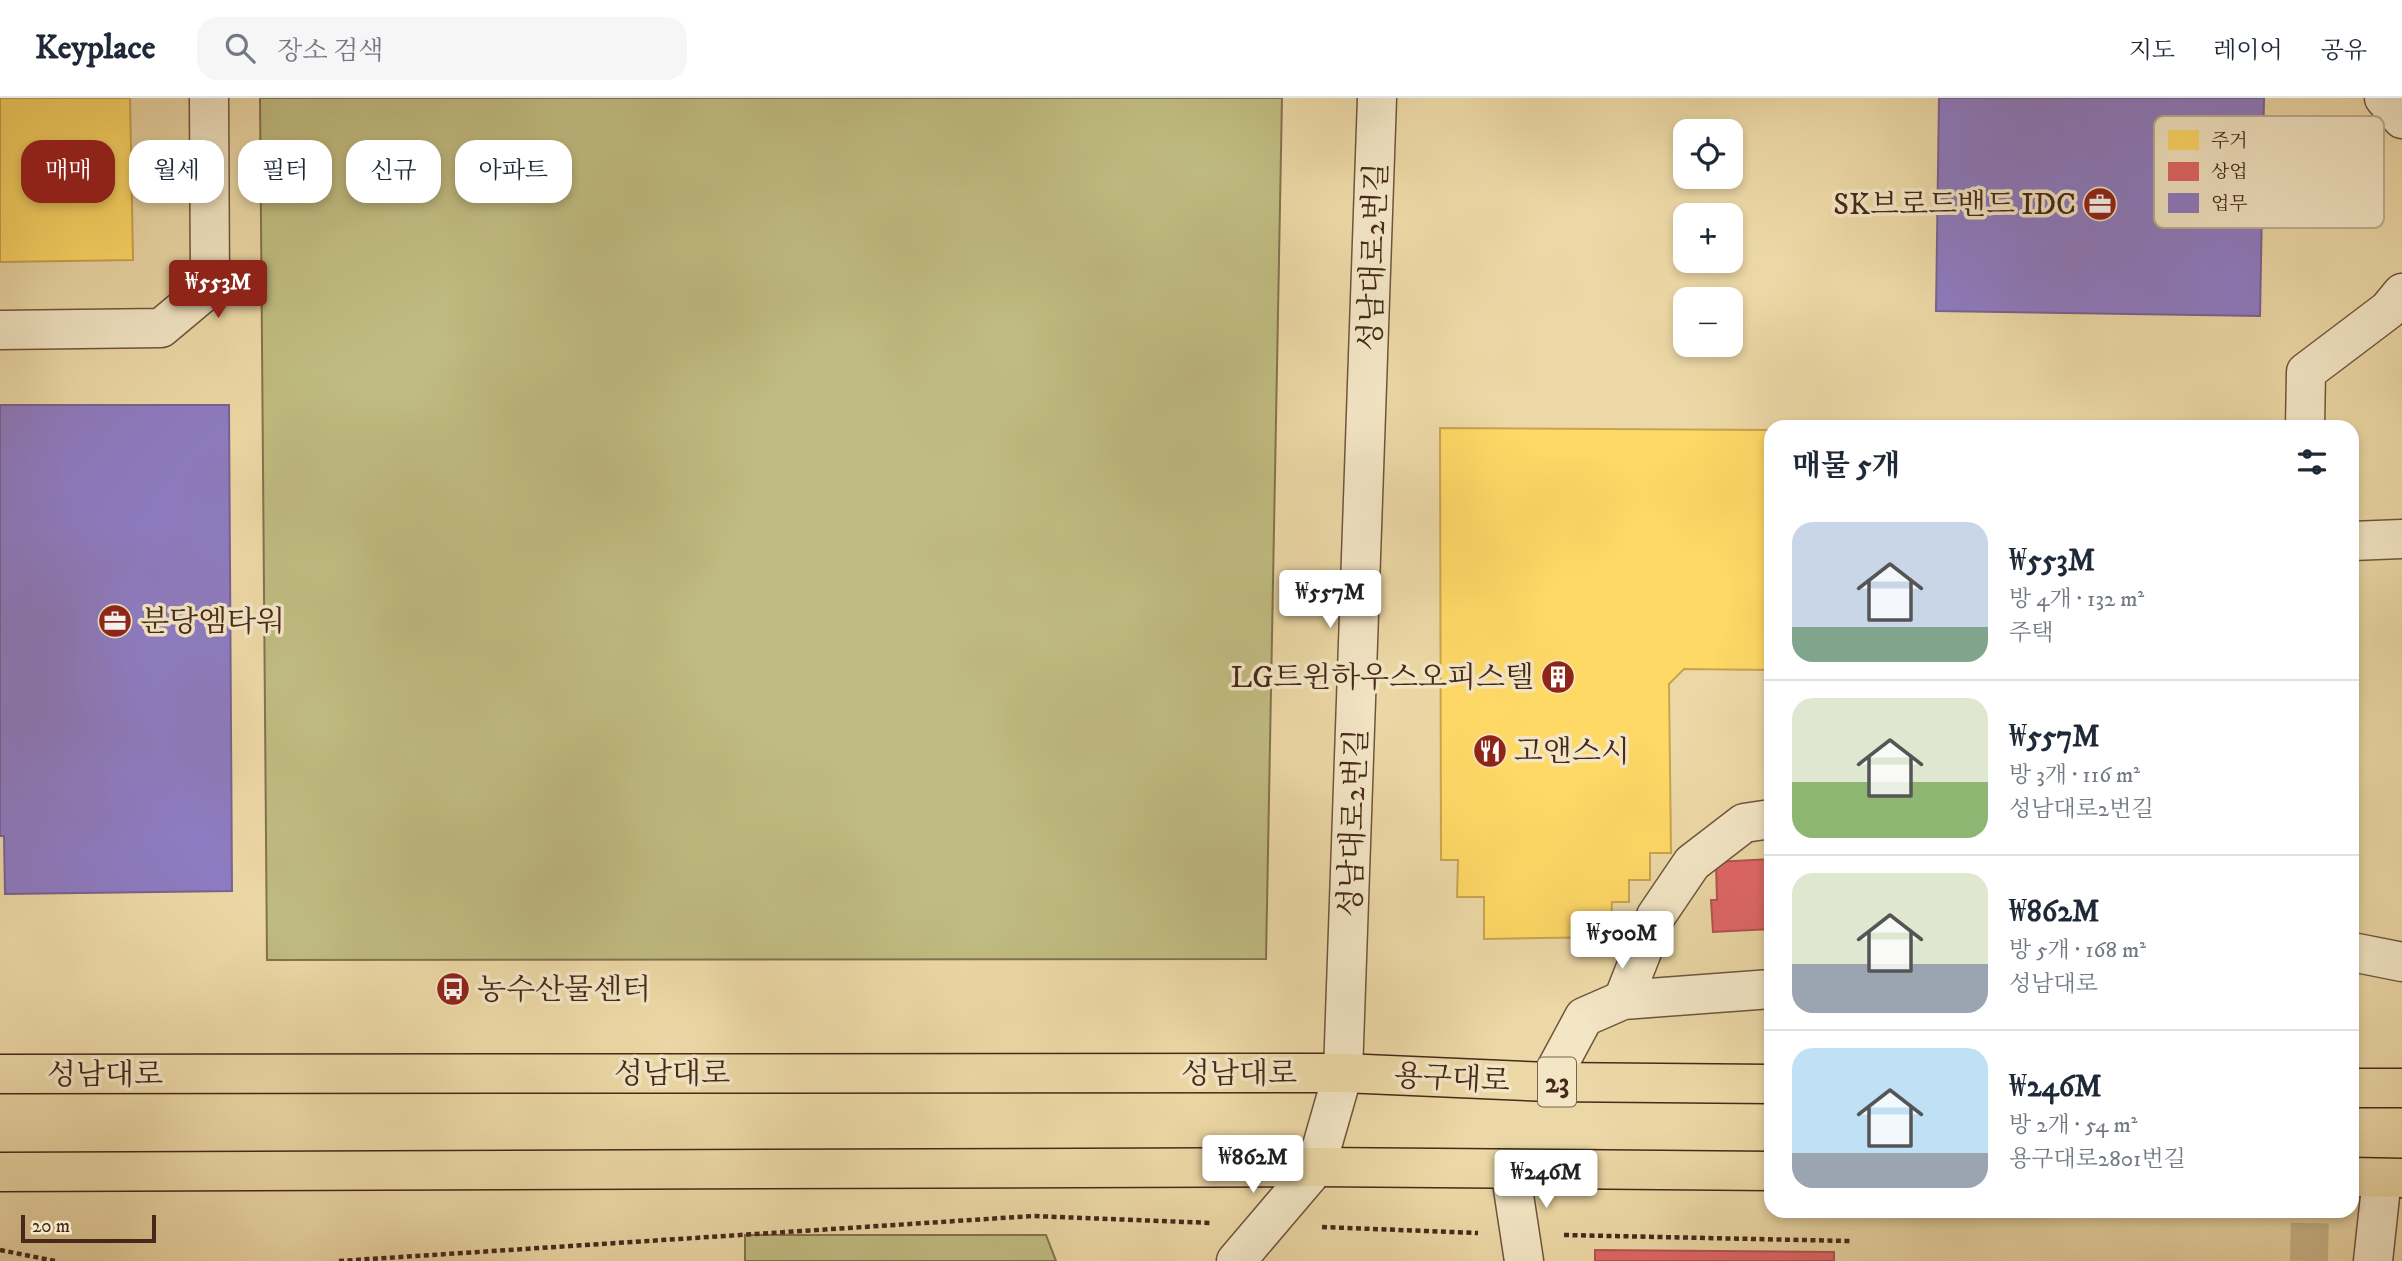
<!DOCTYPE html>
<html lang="ko">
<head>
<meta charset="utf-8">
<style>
	body { margin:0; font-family:"IM FELL DW Pica","Noto Serif KR",serif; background:#f6f6f7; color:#1f2937; height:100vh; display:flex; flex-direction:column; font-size:26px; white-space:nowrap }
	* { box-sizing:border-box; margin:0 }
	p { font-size:23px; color:#747a83 }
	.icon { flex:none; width:38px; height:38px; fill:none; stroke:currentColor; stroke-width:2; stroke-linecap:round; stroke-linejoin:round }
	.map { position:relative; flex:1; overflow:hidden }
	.drawer { position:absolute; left:1764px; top:322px; width:595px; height:798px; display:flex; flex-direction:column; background:#fff; border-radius:21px; box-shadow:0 4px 10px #0003 }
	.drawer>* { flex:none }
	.banner { position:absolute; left:21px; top:42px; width:665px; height:63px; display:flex; gap:14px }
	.tools { position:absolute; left:1673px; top:21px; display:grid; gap:14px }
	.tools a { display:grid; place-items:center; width:70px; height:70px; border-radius:14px; background:#fff; box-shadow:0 4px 10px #0003; font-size:35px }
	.scale { position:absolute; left:21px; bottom:18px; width:135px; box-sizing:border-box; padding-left:7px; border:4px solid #47281b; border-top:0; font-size:19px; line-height:24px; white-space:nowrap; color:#47281b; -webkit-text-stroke:5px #f3e6c5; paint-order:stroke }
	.price { position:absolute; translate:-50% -60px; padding:0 16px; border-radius:7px; background:#fff; color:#222; font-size:23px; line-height:46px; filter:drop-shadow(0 2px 4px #0008) }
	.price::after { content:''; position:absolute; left:50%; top:42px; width:21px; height:16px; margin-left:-10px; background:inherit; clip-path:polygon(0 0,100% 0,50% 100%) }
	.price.on { background:#8f2418; color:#fff }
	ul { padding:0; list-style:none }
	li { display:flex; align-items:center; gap:21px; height:175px; padding:0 28px }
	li+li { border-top:2px solid #e0e1e3 }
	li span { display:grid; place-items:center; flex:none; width:196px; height:140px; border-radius:21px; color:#555 }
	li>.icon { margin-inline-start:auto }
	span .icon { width:84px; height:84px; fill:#fffc; stroke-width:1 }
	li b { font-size:30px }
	h2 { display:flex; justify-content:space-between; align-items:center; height:84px; padding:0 28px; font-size:30px }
	.pill { padding:0 24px; border-radius:21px; background:#fff; box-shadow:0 4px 10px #0003; font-size:24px; line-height:63px }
	.pill.on { background:#8f2418; color:#fff }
	header { display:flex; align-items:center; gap:42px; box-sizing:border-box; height:98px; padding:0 35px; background:#fff; border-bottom:2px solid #e0e1e3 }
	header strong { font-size:33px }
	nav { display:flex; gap:38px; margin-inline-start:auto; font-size:24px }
	.search { width:490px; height:63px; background:#f6f6f7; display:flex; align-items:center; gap:18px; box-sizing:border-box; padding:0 24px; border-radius:21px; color:#747a83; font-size:26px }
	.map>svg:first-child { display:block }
	.green { fill:#c0bc81; stroke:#84724e; stroke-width:2 }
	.homes { fill:#ffd966; stroke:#c8a450; stroke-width:2 }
	.shops { fill:#e06666; stroke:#b25350; stroke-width:2 }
	.offices { fill:#8e7cc3; stroke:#796391; stroke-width:2 }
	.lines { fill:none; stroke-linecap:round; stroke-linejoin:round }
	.minor-tunnel { stroke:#cbb58a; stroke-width:38; stroke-dasharray:38 19; stroke-linecap:butt }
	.minor-casing { stroke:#70543e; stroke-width:41 }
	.tertiary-casing { stroke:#70543e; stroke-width:41 }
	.primary-casing { stroke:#47281b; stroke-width:41 }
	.path { stroke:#47281b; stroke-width:4.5; stroke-dasharray:5 3.5; stroke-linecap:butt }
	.minor { stroke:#f3e6c5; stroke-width:38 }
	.tertiary { stroke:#f3e6c5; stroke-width:38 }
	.primary { stroke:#ecd8a6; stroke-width:38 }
	.labels { text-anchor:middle; stroke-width:7; stroke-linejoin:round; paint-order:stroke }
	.shield { fill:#f3e6c5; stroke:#7b614e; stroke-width:2 }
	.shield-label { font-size:28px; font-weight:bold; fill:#47281b }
	.poi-label { font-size:30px; fill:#47281b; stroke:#f3e6c5; text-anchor:start }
	.street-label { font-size:30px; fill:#47281b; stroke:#f3e6c5 }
	.key { fill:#f3e6c5; stroke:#bfad92; stroke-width:2 }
	.key-label { font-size:19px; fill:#47281b }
</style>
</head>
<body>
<header>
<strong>Keyplace</strong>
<div class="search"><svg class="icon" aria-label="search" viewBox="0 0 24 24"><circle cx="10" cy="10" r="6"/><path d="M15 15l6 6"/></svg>장소 검색</div>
<nav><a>지도</a><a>레이어</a><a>공유</a></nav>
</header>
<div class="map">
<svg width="2402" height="1163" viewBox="0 0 2402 1163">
	<rect width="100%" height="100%" fill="#ecd8a6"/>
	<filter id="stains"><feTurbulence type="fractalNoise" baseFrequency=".00286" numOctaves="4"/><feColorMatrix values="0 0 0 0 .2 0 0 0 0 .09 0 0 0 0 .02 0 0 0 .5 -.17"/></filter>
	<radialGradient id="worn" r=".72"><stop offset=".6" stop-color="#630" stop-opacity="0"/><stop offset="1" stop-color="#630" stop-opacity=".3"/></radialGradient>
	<path class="green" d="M 260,0 L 1282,0 L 1266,861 L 267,862 Z
		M 745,1137 L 1046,1137 L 1056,1163 L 745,1163 Z"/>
	<path class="homes" d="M 0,0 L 130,0 L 133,162 L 0,164 Z
		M 1440,330 L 1771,332 L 1771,572 L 1684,571 L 1669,586 L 1671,755 L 1650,755 L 1650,782 L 1629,782 L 1629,804 L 1612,804 L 1610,839 L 1484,841 L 1484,799 L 1457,799 L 1458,762 L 1441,762 Z"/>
	<path class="shops" d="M 1771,761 L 1771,831 L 1713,834 L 1711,802 L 1717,802 L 1716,764 Z
		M 1595,1152 L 1834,1154 L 1834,1163 L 1595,1163 Z"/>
	<path class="offices" d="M 1939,0 L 2264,0 L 2260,218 L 1936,213 Z
		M 0,307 L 229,307 L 232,793 L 5,796 L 4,738 L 0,738 Z"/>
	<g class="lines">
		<path class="minor-tunnel" d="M 2309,1163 L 2310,1113"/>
		<g class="minor-casing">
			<path id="minor" d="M 2384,0 L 2402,21
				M 2305,329 L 2306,274 L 2388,212 L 2402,195
				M 2352,443 L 2402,441
				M 2352,854 L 2402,864
				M 1623,902 L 1656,818 L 1692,765 L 1744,725 L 1771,721
				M 1549,984 L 1584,919 L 1623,902 L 1771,891
				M 2373,1163 L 2382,1080"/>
		</g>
		<g class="tertiary-casing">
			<path id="tertiary" d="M 0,232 L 161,230 L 210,189 L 209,0
				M 1510,1071 L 1524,1163
				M 1236,1163 L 1316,1069 L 1343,975 L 1377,0"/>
		</g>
		<g class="primary-casing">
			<path id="primary" d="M 0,976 L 1343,975 L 1549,984 L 1771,986
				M 2352,990 L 2402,990
				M 0,1074 L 1316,1069 L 1771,1073
				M 2352,1079 L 2402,1080"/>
		</g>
		<path class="path" d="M 1322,1129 L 1478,1135
			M 1564,1137 L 1850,1143
			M 0,1152 L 55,1163
			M 339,1163 L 1033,1118 L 1212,1125"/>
		<use href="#minor" class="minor"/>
		<use href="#tertiary" class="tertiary"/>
		<use href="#primary" class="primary"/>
	</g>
	<defs>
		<g id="office-disc" transform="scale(1.75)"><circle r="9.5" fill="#8f2418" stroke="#f3e6c5"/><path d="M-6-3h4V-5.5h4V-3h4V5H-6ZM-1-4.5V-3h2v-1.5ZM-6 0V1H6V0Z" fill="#fff"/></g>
		<g id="building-disc" transform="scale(1.75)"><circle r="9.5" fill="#8f2418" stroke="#f3e6c5"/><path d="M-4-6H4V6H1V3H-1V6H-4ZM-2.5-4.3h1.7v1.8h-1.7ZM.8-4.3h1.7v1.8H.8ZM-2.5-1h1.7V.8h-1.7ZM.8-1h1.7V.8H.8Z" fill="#fff"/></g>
		<g id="restaurant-disc" transform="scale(1.75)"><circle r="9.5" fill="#8f2418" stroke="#f3e6c5"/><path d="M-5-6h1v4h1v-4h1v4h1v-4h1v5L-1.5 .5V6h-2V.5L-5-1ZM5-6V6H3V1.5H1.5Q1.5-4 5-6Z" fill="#fff"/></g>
		<g id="bus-disc" transform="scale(1.75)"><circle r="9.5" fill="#8f2418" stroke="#f3e6c5"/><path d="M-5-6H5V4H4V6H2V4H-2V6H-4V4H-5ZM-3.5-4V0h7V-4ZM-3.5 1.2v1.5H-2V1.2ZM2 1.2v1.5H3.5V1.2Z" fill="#fff"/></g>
	</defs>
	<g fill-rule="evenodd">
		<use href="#office-disc" x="2100" y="106"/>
		<use href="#office-disc" x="115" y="523"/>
		<use href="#building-disc" x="1558" y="579"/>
		<use href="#restaurant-disc" x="1490" y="653"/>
		<use href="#bus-disc" x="453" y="891"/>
	</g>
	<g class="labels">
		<rect class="shield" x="1538" y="959.5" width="38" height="49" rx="5"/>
		<g class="shield-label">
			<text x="1557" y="994">23</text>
		</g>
		<g class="poi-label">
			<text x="2076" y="116" text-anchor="end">SK브로드밴드 IDC</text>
			<text x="140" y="533">분당엠타워</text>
			<text x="1534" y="589" text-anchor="end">LG트윈하우스오피스텔</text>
			<text x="1514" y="663">고앤스시</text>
			<text x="477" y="901">농수산물센터</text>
		</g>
		<g class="street-label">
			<text transform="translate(1373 159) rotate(-88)" y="10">성남대로2번길</text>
			<text transform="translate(1353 725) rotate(-88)" y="10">성남대로2번길</text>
			<text x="672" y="985">성남대로</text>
			<text x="1239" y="985">성남대로</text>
			<text x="105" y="986">성남대로</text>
			<text transform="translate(1452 980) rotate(3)" y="10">용구대로</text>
		</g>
	</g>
	<rect x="2154" y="18" width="230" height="112" rx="10" class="key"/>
	<rect x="2168" y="32" width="31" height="20" fill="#ffd966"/>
	<rect x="2168" y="64" width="31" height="19" fill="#e06666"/>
	<rect x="2168" y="95" width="31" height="20" fill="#8e7cc3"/>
	<g class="key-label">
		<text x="2211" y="49">주거</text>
		<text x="2211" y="80">상업</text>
		<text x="2211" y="112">업무</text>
	</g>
	<rect width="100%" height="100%" filter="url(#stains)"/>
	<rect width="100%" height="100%" fill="url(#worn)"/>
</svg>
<div class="tools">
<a><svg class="icon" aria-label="locate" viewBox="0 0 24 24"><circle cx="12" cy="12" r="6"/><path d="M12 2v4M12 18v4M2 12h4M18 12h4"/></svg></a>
<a>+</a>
<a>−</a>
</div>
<div class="scale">20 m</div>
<b class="price on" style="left:218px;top:222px">₩553M</b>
<b class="price" style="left:1330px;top:532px">₩557M</b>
<b class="price" style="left:1622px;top:873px">₩500M</b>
<b class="price" style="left:1253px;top:1097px">₩862M</b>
<b class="price" style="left:1546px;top:1112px">₩246M</b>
<div class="banner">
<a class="pill on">매매</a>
<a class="pill">월세</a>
<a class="pill">필터</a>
<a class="pill">신규</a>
<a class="pill">아파트</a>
</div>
<section class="drawer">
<h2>매물 5개<svg class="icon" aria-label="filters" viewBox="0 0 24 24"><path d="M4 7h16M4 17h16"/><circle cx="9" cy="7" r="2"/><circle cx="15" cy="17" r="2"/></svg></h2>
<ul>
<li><span style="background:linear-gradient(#c9d6e8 75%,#7fa58c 0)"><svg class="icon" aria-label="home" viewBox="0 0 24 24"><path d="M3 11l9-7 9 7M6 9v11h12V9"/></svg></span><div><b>₩553M</b><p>방 4개 · 132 m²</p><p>주택</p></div></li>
<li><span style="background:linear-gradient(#dfe7d0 60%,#8fb573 0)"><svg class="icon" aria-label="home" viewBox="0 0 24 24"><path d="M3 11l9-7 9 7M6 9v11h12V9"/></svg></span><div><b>₩557M</b><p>방 3개 · 116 m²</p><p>성남대로2번길</p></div></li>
<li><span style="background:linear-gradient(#dfe7d0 65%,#9aa5b1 0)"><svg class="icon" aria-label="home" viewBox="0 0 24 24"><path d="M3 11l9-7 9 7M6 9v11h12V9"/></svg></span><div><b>₩862M</b><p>방 5개 · 168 m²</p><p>성남대로</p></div></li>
<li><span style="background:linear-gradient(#bfe0f5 75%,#9aa5b1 0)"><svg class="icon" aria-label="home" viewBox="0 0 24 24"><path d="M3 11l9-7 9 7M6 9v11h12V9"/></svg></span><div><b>₩246M</b><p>방 2개 · 54 m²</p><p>용구대로2801번길</p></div></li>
</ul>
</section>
</div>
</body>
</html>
